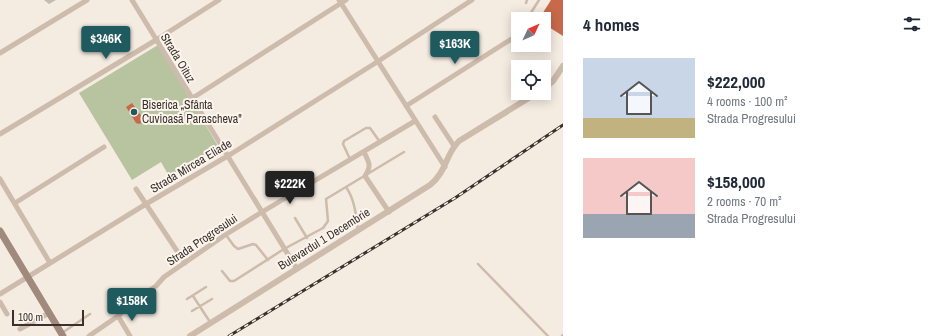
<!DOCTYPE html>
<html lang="en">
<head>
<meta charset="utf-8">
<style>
	body { margin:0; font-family:"Archivo Narrow",sans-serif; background:#f6f6f7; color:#1f2937; height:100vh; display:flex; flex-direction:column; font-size:15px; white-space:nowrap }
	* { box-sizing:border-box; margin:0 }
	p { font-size:13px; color:#747a83 }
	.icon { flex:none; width:22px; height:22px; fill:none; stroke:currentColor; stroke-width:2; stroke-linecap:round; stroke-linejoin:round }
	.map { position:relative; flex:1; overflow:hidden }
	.drawer { display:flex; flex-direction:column; background:#fff; width:380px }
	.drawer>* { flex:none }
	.needle { width:26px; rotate:46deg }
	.controls { position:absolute; left:511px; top:12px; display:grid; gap:8px }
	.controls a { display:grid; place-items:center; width:40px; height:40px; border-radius:0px; background:#fff; box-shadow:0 2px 10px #0003; font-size:20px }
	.scale { position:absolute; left:12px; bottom:10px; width:72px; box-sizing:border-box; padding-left:4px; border:2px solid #3b302b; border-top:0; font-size:11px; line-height:14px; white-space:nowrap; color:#3b302b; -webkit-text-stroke:3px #fbf5ee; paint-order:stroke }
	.price { position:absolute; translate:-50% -34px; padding:0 9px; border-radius:4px; background:#1f5a5e; color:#fff; font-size:13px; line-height:26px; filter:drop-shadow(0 1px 2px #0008) }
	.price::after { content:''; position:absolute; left:50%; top:24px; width:12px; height:9px; margin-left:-6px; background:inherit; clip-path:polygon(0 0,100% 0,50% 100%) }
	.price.active { background:#222; color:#fff }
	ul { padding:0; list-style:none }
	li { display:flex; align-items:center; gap:12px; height:100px; padding:0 20px }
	li span { display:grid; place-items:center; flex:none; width:112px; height:80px; border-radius:0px; color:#555 }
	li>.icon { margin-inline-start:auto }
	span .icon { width:48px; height:48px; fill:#fffc; stroke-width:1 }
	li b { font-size:17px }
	h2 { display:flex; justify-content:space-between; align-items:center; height:48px; padding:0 20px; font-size:17px }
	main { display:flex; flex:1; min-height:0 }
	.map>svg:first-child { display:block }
	.green { fill:#b8c4a0 }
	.shadow { fill:#0003 }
	.building { fill:#c8694b }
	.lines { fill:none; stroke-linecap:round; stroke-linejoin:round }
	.service { stroke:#cdbbac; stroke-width:2.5 }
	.minor { stroke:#cdbbac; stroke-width:5 }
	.tertiary { stroke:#cdbbac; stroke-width:6 }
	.secondary { stroke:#a18a7d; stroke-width:7 }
	.rail-casing { stroke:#3b302b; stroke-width:3 }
	.rail { stroke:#fbf5ee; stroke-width:1.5; stroke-dasharray:4.5; stroke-linecap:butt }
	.poi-dot { fill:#1f5a5e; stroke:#fbf5ee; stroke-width:1.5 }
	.labels { text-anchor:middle; stroke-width:4; stroke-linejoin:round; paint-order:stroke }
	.street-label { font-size:12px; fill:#3b302b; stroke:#fbf5ee }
	.poi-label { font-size:12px; fill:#3b302b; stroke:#fbf5ee; text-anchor:start }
</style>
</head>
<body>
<main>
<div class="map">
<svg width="563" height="336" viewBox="0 0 563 336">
	<rect width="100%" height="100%" fill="#f4ebe1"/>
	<path class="green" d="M 158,45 L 218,146 L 169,176 L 161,162 L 132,180 L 79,93 Z"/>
	<path class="shadow" d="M 44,0 L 56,0 L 49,4 Z
		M 132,104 L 144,119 L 144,122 L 141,124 L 139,123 Z"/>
	<path class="building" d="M 551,0 L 563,0 L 563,36 L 544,24 L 544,19 L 539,19 Z
		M 132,103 L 142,117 L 142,121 L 139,124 L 136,123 L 126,107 Z"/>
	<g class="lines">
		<path class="service" d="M 526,3 L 527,0
			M 527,19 L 539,0
			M 513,38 L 518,33
			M 350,159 L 343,144 L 344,141 L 366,128 L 370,128 L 380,142
			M 346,187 C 355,200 356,215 358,231
			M 295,218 L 307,238
			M 226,235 L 234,246 L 238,249 L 253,244 L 256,245 L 268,260
			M 478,264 L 548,336
			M 222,271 L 230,281 L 234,281 L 284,249 L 323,228 L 328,221 L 326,199 L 404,152
			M 193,296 L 210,322
			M 187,299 L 206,287
			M 192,311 L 212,299
			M 62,333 L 90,314
			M 562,336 L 563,335"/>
		<path class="minor" d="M 132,0 L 297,269
			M 339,0 L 445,167
			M 0,53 L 87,0
			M 191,99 L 346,0
			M 406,106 L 513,38
			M 435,117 L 454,146
			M 0,134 L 156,40 L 219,0
			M 364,152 C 369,163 372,165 365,176 L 389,212
			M 0,179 L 50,263
			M 136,189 L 185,263
			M 15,203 L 104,147
			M 0,294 L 146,204 L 231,154 L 377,62 L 472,0
			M 0,302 L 7,314
			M 118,316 L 130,336
			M 20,329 L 49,313
			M 89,336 L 118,316 L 135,300 L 156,286 L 164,277 L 225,235 L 262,212 L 415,121"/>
		<path class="tertiary" d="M 544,89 L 553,81 L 563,66
			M 190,336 L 430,185 C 447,171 445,155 459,141 L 537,93"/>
		<path class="secondary" d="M 0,231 L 63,336"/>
		<g class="rail-casing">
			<path id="rail" d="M 229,336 L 455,198 L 563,125"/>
		</g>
		<use href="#rail" class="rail"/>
	</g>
	<circle class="poi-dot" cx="134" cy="112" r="4"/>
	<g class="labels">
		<g class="street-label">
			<text transform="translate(178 58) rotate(59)" y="4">Strada Oituz</text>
			<text transform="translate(191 166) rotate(-31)" y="4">Strada Mircea Eliade</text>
			<text transform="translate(324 239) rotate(-32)" y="4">Bulevardul 1 Decembrie</text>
			<text transform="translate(202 240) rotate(-34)" y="4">Strada Progresului</text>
		</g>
		<g class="poi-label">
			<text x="142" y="109">Biserica „Sfânta<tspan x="142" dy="14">Cuvioasă Parascheva"</tspan></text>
		</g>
	</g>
</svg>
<div class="controls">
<a><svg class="needle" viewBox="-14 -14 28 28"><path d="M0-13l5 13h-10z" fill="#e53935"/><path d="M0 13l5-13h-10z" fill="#747a83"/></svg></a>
<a><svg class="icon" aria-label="locate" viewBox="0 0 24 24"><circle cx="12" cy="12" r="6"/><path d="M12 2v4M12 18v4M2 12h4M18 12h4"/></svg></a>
</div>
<div class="scale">100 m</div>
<b class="price" style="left:106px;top:60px">$346K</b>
<b class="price" style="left:455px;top:65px">$163K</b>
<b class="price active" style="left:290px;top:205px">$222K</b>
<b class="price" style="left:132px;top:322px">$158K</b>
</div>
<section class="drawer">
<h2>4 homes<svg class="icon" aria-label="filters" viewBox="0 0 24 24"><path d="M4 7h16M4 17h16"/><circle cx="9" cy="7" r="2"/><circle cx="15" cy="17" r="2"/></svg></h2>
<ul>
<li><span style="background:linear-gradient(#c9d6e8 75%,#c2b280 0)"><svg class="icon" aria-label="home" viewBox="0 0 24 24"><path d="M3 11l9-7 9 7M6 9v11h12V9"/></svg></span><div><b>$222,000</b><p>4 rooms · 100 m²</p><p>Strada Progresului</p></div></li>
<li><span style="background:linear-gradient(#f6c9c9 70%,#9aa5b1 0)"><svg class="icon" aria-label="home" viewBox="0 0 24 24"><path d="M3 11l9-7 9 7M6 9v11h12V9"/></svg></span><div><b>$158,000</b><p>2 rooms · 70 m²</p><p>Strada Progresului</p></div></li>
</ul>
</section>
</main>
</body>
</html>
